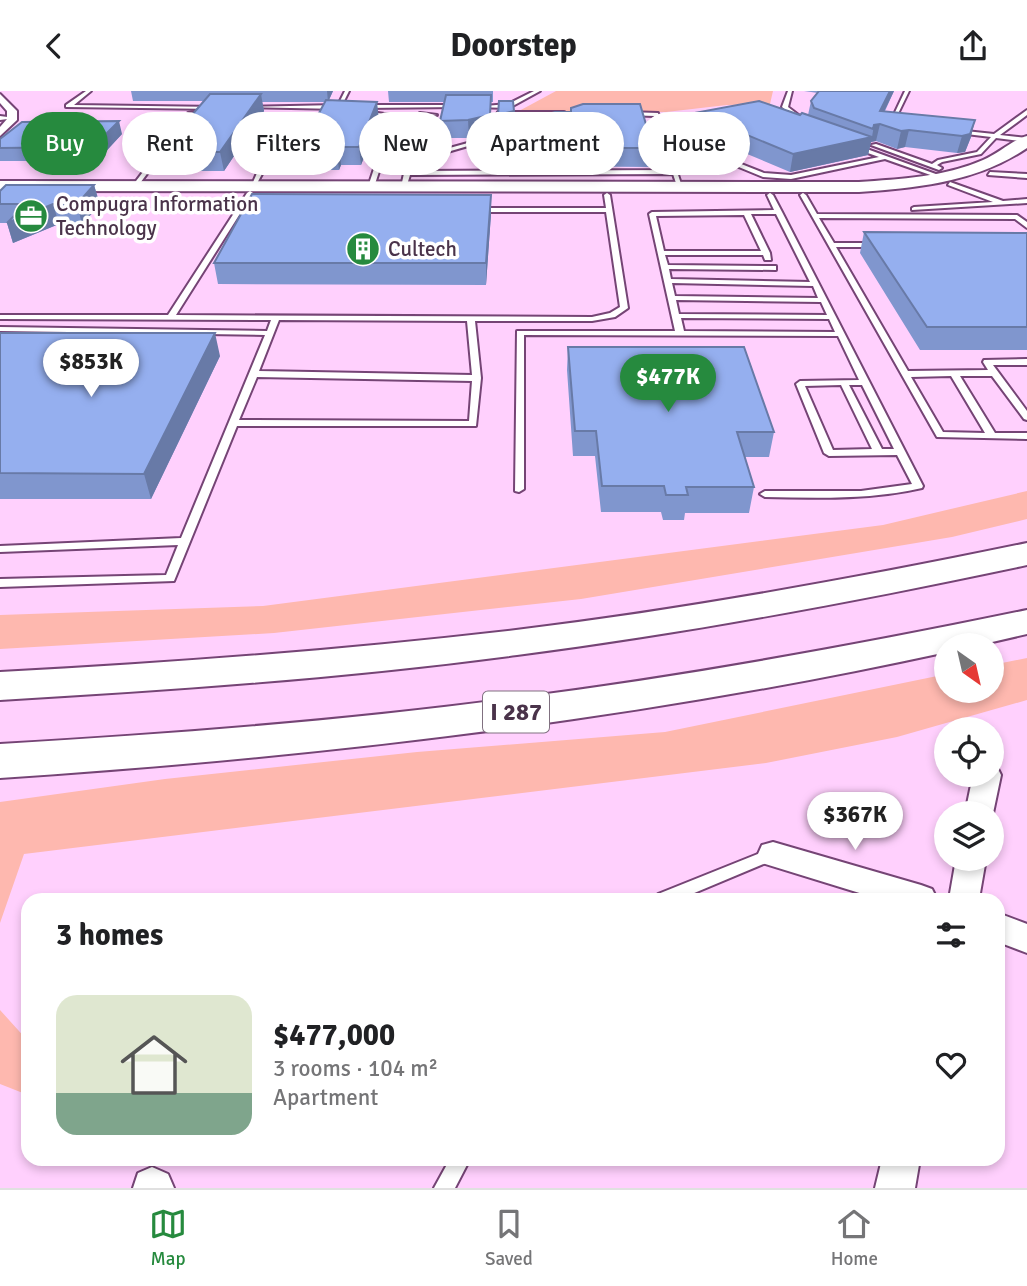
<!DOCTYPE html>
<html lang="en">
<head>
<meta charset="utf-8">
<style>
	body { margin:0; font-family:Signika,sans-serif; background:#f6f6f6; color:#202124; height:100vh; display:flex; flex-direction:column; font-size:26px; white-space:nowrap }
	* { box-sizing:border-box; margin:0 }
	p { font-size:23px; color:#757577 }
	.icon { flex:none; width:38px; height:38px; fill:none; stroke:currentColor; stroke-width:2; stroke-linecap:round; stroke-linejoin:round }
	.map { position:relative; flex:1; overflow:hidden }
	.details { position:absolute; left:21px; top:802px; width:984px; height:273px; display:flex; flex-direction:column; background:#fff; border-radius:21px; box-shadow:0 4px 10px #0003 }
	.details>* { flex:none }
	.hud { position:absolute; left:21px; top:21px; width:985px; height:63px; display:flex; gap:14px }
	.needle { width:46px; rotate:146deg }
	.buttons { position:absolute; left:934px; top:542px; display:grid; gap:14px }
	.buttons a { display:grid; place-items:center; width:70px; height:70px; border-radius:50%; background:#fff; box-shadow:0 4px 10px #0003; font-size:35px }
	.price { position:absolute; translate:-50% -60px; padding:0 16px; border-radius:24px; background:#fff; color:#222; font-size:23px; line-height:46px; filter:drop-shadow(0 2px 4px #0008) }
	.price::after { content:''; position:absolute; left:50%; top:42px; width:21px; height:16px; margin-left:-10px; background:inherit; clip-path:polygon(0 0,100% 0,50% 100%) }
	.price.selected { background:#268a3e; color:#fff }
	ul { padding:0; list-style:none }
	li { display:flex; align-items:center; gap:21px; height:175px; padding:0 35px }
	li span { display:grid; place-items:center; flex:none; width:196px; height:140px; border-radius:21px; color:#555 }
	li>.icon { margin-inline-start:auto }
	span .icon { width:84px; height:84px; fill:#fffc; stroke-width:1 }
	li b { font-size:30px }
	h2 { display:flex; justify-content:space-between; align-items:center; height:84px; padding:0 35px; font-size:30px }
	.chip { padding:0 24px; border-radius:32px; background:#fff; box-shadow:0 4px 10px #0003; font-size:24px; line-height:63px }
	.chip.selected { background:#268a3e; color:#fff }
	header { display:flex; justify-content:space-between; align-items:center; height:91px; padding:0 35px; background:#fff; font-size:32px; font-weight:800 }
	.tab-bar { display:flex; justify-content:space-around; align-items:center; height:98px; border-top:2px solid #e0e0e0; background:#fff; font-size:19px; color:#757577 }
	.tab-bar a { display:grid; justify-items:center; gap:4px }
	.tab-bar .selected { color:#268a3e }
	.map>svg:first-child { display:block }
	.green { fill:#feb8af }
	.lines { fill:none; stroke-linecap:round; stroke-linejoin:round }
	.lane-casing { stroke:#754475; stroke-width:4 }
	.street-casing { stroke:#754475; stroke-width:4 }
	.secondary-casing { stroke:#754475; stroke-width:4 }
	.highway-casing { stroke:#754475; stroke-width:4 }
	.lane { fill:#fff; fill-rule:evenodd }
	.street { fill:#fff; fill-rule:evenodd }
	.secondary { fill:#fff; fill-rule:evenodd }
	.highway { fill:#fff; fill-rule:evenodd }
	.wall { fill:#8096ce }
	.shaded-wall { fill:#687aa7 }
	.building { fill:#95afef; stroke:#687aa7; stroke-width:2 }
	.labels { text-anchor:middle; stroke-width:7; stroke-linejoin:round; paint-order:stroke }
	.far-poi-label { font-size:21px; fill:#4a334a; stroke:#fff; text-anchor:start }
	.shield { fill:#fff; stroke:#807080; stroke-width:2 }
	.shield-label { font-size:24px; font-weight:bold; fill:#4a334a }
</style>
</head>
<body>
<header><svg class="icon" aria-label="back" viewBox="0 0 24 24"><path d="M15 5l-7 7 7 7"/></svg>Doorstep<svg class="icon" aria-label="share" viewBox="0 0 24 24"><path d="M12 15V3M7 8l5-5 5 5M5 13v7h14v-7"/></svg></header>
<div class="map">
<svg width="1027" height="1097" viewBox="0 0 1027 1097">
	<rect width="100%" height="100%" fill="#ffd0fd"/>
	<path class="green" d="M 556,0 L 773,0 L 770,13 L 727,14 L 666,21 L 519,20 Z
		M 1027,400 L 1027,428 L 952,446 L 581,508 L 274,542 L 0,558 L 0,524 L 263,515 L 883,434 Z
		M 1027,567 L 1027,609 L 897,646 L 766,672 L 24,763 L 0,832 L 0,711 L 165,688 L 417,661 L 665,641 L 947,583 L 947,600 L 992,600 L 992,574 Z
		M 0,919 L 28,950 L 28,1004 L 0,993 Z"/>
	<g class="lines">
		<g class="lane-casing">
			<path id="lane" d="M 86,0 L 91,0 L 74,14 L 219,16 L 216,18 L 66,16 L 66,14 Z
				M 345,0 L 349,0 L 340,18 L 245,16 L 338,14 Z
				M 534,0 L 540,0 L 509,17 L 473,16 L 508,13 Z
				M 788,0 L 792,0 L 788,16 L 805,29 L 805,31 L 801,31 L 782,16 Z
				M 905,0 L 909,0 L 894,31 L 898,33 L 889,34 Z
				M 364,14 L 458,14 L 461,16 L 362,17 Z
				M 1027,19 L 1027,24 L 1000,44 L 1027,47 L 1027,51 L 996,47 L 981,63 L 942,71 L 937,74 L 942,77 L 939,79 L 871,54 L 876,53 L 932,73 L 938,69 L 977,61 L 991,46 L 958,42 L 956,39 L 994,43 Z
				M 202,21 L 204,24 L 191,25 L 137,96 L 133,96 L 133,94 L 188,22 Z
				M 498,21 L 564,21 L 567,23 L 496,24 Z
				M 627,21 L 658,22 L 682,96 L 677,95 L 673,83 L 410,84 L 406,97 L 401,96 L 417,24 L 420,22 L 437,24 L 422,26 L 413,67 L 508,41 L 513,42 L 413,71 L 411,80 L 672,79 L 654,25 L 625,24 Z
				M 378,22 L 397,25 L 374,96 L 371,98 L 368,96 L 391,26 L 376,25 Z
				M 0,25 L 15,27 L 0,29 Z
				M 708,25 L 710,28 L 686,34 L 693,48 L 716,63 L 764,82 L 791,84 L 879,66 L 851,56 L 853,53 L 944,86 L 939,87 L 885,68 L 791,88 L 763,86 L 712,65 L 689,50 L 681,32 Z
				M 990,81 L 1027,83 L 1027,87 L 988,84 Z
				M 257,82 L 262,83 L 255,96 L 251,96 Z
				M 950,91 L 1003,110 L 1027,108 L 1027,112 L 912,119 L 912,117 L 914,116 L 993,111 L 948,94 Z
				M 250,100 L 253,102 L 176,224 L 592,226 L 610,222 L 620,216 L 606,121 L 476,121 L 473,119 L 476,117 L 606,117 L 604,104 L 607,102 L 610,104 L 628,217 L 615,226 L 592,230 L 475,230 L 481,287 L 476,335 L 237,335 L 174,490 L 0,496 L 0,488 L 166,484 L 178,454 L 0,461 L 0,455 L 181,447 L 265,244 L 0,240 L 0,236 L 267,240 L 271,229 L 0,228 L 0,224 L 168,224 L 247,102 ZM 279,229 L 467,230 L 472,284 L 259,280 ZM 257,286 L 472,290 L 469,330 L 239,329 Z
				M 770,102 L 773,104 L 782,121 L 923,395 L 922,397 C 870,409 818,407 765,406 L 760,403 L 765,400 L 861,400 L 912,393 L 897,364 L 829,365 L 824,362 L 796,293 L 800,290 L 859,289 L 838,245 L 524,244 L 524,398 L 519,401 L 515,400 L 517,240 L 675,240 L 649,123 L 652,121 L 774,119 L 767,104 ZM 751,123 L 776,123 L 810,191 L 671,188 L 669,178 L 776,179 L 776,175 L 773,175 L 668,174 L 665,164 L 763,164 L 765,169 L 771,169 L 770,162 ZM 744,124 L 761,160 L 664,160 L 656,125 ZM 672,192 L 813,195 L 818,207 L 675,205 ZM 676,209 L 821,211 L 827,224 L 679,223 ZM 681,227 L 829,228 L 835,241 L 684,240 ZM 841,294 L 872,358 L 833,359 L 805,295 ZM 849,294 L 862,294 L 894,358 L 882,358 Z
				M 803,102 L 806,104 L 817,123 L 1017,124 L 1027,131 L 1027,137 L 1015,128 L 819,127 L 834,152 L 876,152 L 879,154 L 876,156 L 836,156 L 908,280 L 988,279 L 983,271 L 984,269 L 1027,268 L 1027,274 L 993,274 L 1027,320 L 1027,329 L 1024,328 L 992,285 L 960,285 L 995,342 L 1027,342 L 1027,348 L 937,346 L 800,104 ZM 951,285 L 985,342 L 943,341 L 911,286 Z
				M 773,757 L 778,759 L 781,763 L 778,767 L 680,808 L 656,808 L 658,803 Z
				M 450,1068 L 470,1068 L 455,1097 L 434,1097 Z"/>
		</g>
		<g class="street-casing">
			<path id="street" d="M 0,3 L 17,20 L 17,29 L 0,45 L 0,36 L 7,28 L 7,20 L 0,12 Z
				M 992,675 L 997,676 L 1001,684 L 992,727 L 992,723 L 965,723 L 973,684 L 992,684 Z
				M 773,751 L 921,794 L 932,798 L 937,808 L 879,808 L 762,772 L 758,763 L 762,754 Z
				M 956,768 L 986,768 L 979,808 L 949,808 Z
				M 998,822 L 1027,833 L 1027,862 L 998,851 Z
				M 882,1068 L 920,1068 L 915,1097 L 875,1097 Z
				M 152,1076 L 168,1083 L 174,1097 L 133,1097 L 138,1082 Z"/>
		</g>
		<g class="secondary-casing">
			<path id="secondary" d="M 1027,45 L 1027,57 C 977,91 918,97 859,101 L 0,100 L 0,90 L 859,91 C 901,88 944,86 983,69 C 998,63 1012,49 1027,45 Z"/>
		</g>
		<g class="highway-casing">
			<path id="highway" d="M 1027,452 L 1027,474 C 858,510 688,542 517,564 C 345,587 173,599 0,609 L 0,581 C 173,572 345,559 516,539 C 688,518 858,487 1027,452 Z
				M 1027,519 L 1027,543 L 975,555 L 947,555 L 947,561 C 635,629 318,666 0,687 L 0,653 C 173,643 345,630 516,607 C 688,585 858,554 1027,519 Z"/>
		</g>
		<use href="#lane" class="lane"/>
		<use href="#street" class="street"/>
		<use href="#secondary" class="secondary"/>
		<use href="#highway" class="highway"/>
	</g>
	<path class="wall" d="M 131,0 L 333,0 L 329,9 L 379,28 L 361,74 L 341,74 L 339,79 L 300,79 L 298,61 L 325,11 L 262,11 L 264,20 L 224,80 L 164,80 L 160,61 L 203,10 L 133,10 Z
		M 388,0 L 493,0 L 493,11 L 491,11 L 491,41 L 469,47 L 441,47 L 440,30 L 444,11 L 389,11 Z
		M 804,0 L 894,0 L 885,20 L 971,46 L 965,61 L 957,62 L 905,56 L 897,58 L 876,50 L 871,51 L 868,64 L 790,81 L 692,40 L 694,22 L 808,24 L 811,10 L 818,2 Z
		M 514,28 L 516,33 L 653,57 L 652,76 L 496,75 L 496,57 Z
		M 122,43 L 97,70 L 0,70 L 0,57 Z
		M 94,94 L 100,114 L 82,133 L 59,133 L 13,152 L 7,132 L 0,132 L 0,100 Z
		M 491,104 L 491,123 L 486,194 L 218,193 L 214,172 Z
		M 864,141 L 1027,142 L 1027,259 L 920,259 L 860,162 Z
		M 0,242 L 220,265 L 151,408 L 0,408 Z
		M 568,256 L 774,341 L 769,366 L 745,366 L 754,396 L 749,422 L 685,422 L 684,429 L 663,429 L 661,421 L 601,421 L 595,365 L 573,365 L 567,279 Z"/>
	<path class="shaded-wall" d="M 327,0 L 333,0 L 328,11 Z
		M 890,0 L 894,0 L 878,33 L 880,33 L 876,50 L 871,51 L 868,64 L 790,81 L 793,63 L 872,46 L 874,34 Z
		M 261,3 L 264,20 L 224,80 L 220,61 Z
		M 491,4 L 491,41 L 469,47 L 468,29 Z
		M 377,11 L 379,28 L 361,74 L 359,56 Z
		M 514,20 L 514,36 L 498,41 L 498,24 Z
		M 975,29 L 971,46 L 965,61 L 957,62 L 962,45 Z
		M 119,30 L 122,43 L 97,70 L 93,56 Z
		M 909,39 L 905,56 L 897,58 L 901,40 Z
		M 339,56 L 341,74 L 339,79 L 337,61 Z
		M 94,94 L 100,114 L 82,133 L 77,113 Z
		M 491,104 L 491,123 L 486,194 L 486,172 Z
		M 53,113 L 59,133 L 13,152 L 7,132 Z
		M 215,242 L 220,265 L 151,408 L 144,383 Z"/>
	<path class="building" d="M 819,0 L 890,0 L 880,20 L 975,29 L 970,43 L 962,45 L 909,39 L 901,40 L 880,33 L 874,34 L 873,38 L 814,17 L 811,10 Z
		M 210,3 L 261,3 L 220,61 L 160,61 Z
		M 446,4 L 491,4 L 490,24 L 468,29 L 440,30 Z
		M 326,9 L 377,11 L 359,56 L 339,56 L 337,61 L 298,61 Z
		M 499,10 L 513,10 L 514,20 L 498,24 Z
		M 759,10 L 800,24 L 802,22 L 872,46 L 793,63 L 694,22 Z
		M 583,13 L 640,13 L 653,57 L 496,57 L 497,32 L 515,27 L 516,33 L 555,21 L 571,21 L 571,17 Z
		M 119,30 L 93,56 L 0,57 L 0,48 L 22,31 Z
		M 6,94 L 94,94 L 77,113 L 53,113 L 7,132 L 26,113 L 0,113 L 0,100 Z
		M 252,103 L 491,104 L 486,172 L 214,172 Z
		M 864,141 L 1027,142 L 1027,236 L 927,236 Z
		M 0,242 L 215,242 L 144,383 L 0,382 Z
		M 568,256 L 744,256 L 774,341 L 737,341 L 754,396 L 686,396 L 688,404 L 666,404 L 664,395 L 602,395 L 596,340 L 575,340 Z"/>
	<defs>
		<g id="office-disc" transform="scale(1.75)"><circle r="9.5" fill="#268a3e" stroke="#fff"/><path d="M-6-3h4V-5.5h4V-3h4V5H-6ZM-1-4.5V-3h2v-1.5ZM-6 0V1H6V0Z" fill="#fff"/></g>
		<g id="building-disc" transform="scale(1.75)"><circle r="9.5" fill="#268a3e" stroke="#fff"/><path d="M-4-6H4V6H1V3H-1V6H-4ZM-2.5-4.3h1.7v1.8h-1.7ZM.8-4.3h1.7v1.8H.8ZM-2.5-1h1.7V.8h-1.7ZM.8-1h1.7V.8H.8Z" fill="#fff"/></g>
	</defs>
	<g fill-rule="evenodd">
		<use href="#office-disc" x="31" y="125"/>
		<use href="#building-disc" x="363" y="158"/>
	</g>
	<g class="labels">
		<g class="far-poi-label">
			<text x="56" y="120">Compugra Information<tspan x="56" dy="24">Technology</tspan></text>
			<text x="388" y="165">Cultech</text>
		</g>
		<rect class="shield" x="483" y="600.5" width="66" height="41" rx="5"/>
		<g class="shield-label">
			<text x="516" y="629">I 287</text>
		</g>
	</g>
</svg>
<div class="buttons">
<a><svg class="needle" viewBox="-14 -14 28 28"><path d="M0-13l5 13h-10z" fill="#e53935"/><path d="M0 13l5-13h-10z" fill="#757577"/></svg></a>
<a><svg class="icon" aria-label="locate" viewBox="0 0 24 24"><circle cx="12" cy="12" r="6"/><path d="M12 2v4M12 18v4M2 12h4M18 12h4"/></svg></a>
<a><svg class="icon" aria-label="layers" viewBox="0 0 24 24"><path d="M12 4l9 5-9 5-9-5zM3 14l9 5 9-5"/></svg></a>
</div>
<b class="price" style="left:91px;top:308px">$853K</b>
<b class="price selected" style="left:668px;top:323px">$477K</b>
<b class="price" style="left:855px;top:761px">$367K</b>
<div class="hud">
<a class="chip selected">Buy</a>
<a class="chip">Rent</a>
<a class="chip">Filters</a>
<a class="chip">New</a>
<a class="chip">Apartment</a>
<a class="chip">House</a>
</div>
<section class="details">
<h2>3 homes<svg class="icon" aria-label="filters" viewBox="0 0 24 24"><path d="M4 7h16M4 17h16"/><circle cx="9" cy="7" r="2"/><circle cx="15" cy="17" r="2"/></svg></h2>
<ul>
<li><span style="background:linear-gradient(#dfe7d0 70%,#7fa58c 0)"><svg class="icon" aria-label="home" viewBox="0 0 24 24"><path d="M3 11l9-7 9 7M6 9v11h12V9"/></svg></span><div><b>$477,000</b><p>3 rooms · 104 m²</p><p>Apartment</p></div><svg class="icon" aria-label="heart" viewBox="0 0 24 24"><path d="M12 20l-8-8c-3-5 5-10 8-4 3-6 11-1 8 4z"/></svg></li>
</ul>
</section>
</div>
<nav class="tab-bar">
<a class="selected"><svg class="icon" aria-label="map" viewBox="0 0 24 24"><path d="M3 6l6-2 6 2 6-2v14l-6 2-6-2-6 2zM9 4v14M15 6v14"/></svg>Map</a>
<a><svg class="icon" aria-label="saved" viewBox="0 0 24 24"><path d="M7 4h10v16l-5-4-5 4z"/></svg>Saved</a>
<a><svg class="icon" aria-label="home" viewBox="0 0 24 24"><path d="M3 11l9-7 9 7M6 9v11h12V9"/></svg>Home</a>
</nav>
</body>
</html>
